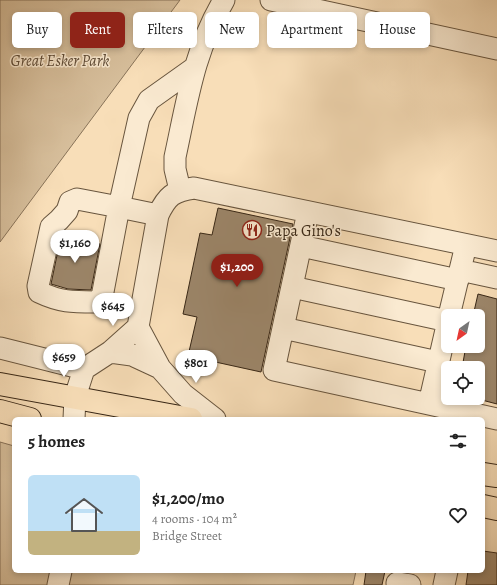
<!DOCTYPE html>
<html lang="en">
<head>
<meta charset="utf-8">
<style>
	body { margin:0; font-family:Alegreya,serif; background:#f6f6f6; color:#222; height:100vh; display:flex; flex-direction:column; font-size:15px; white-space:nowrap }
	* { box-sizing:border-box; margin:0 }
	p { font-size:13px; color:#767676 }
	.icon { flex:none; width:22px; height:22px; fill:none; stroke:currentColor; stroke-width:2; stroke-linecap:round; stroke-linejoin:round }
	.map { position:relative; flex:1; overflow:hidden }
	.sheet { position:absolute; left:12px; top:417px; width:473px; height:156px; display:flex; flex-direction:column; background:#fff; border-radius:6px; box-shadow:0 2px 6px #0003 }
	.sheet>* { flex:none }
	.hud { position:absolute; left:12px; top:12px; width:473px; height:36px; display:flex; gap:8px }
	.needle { width:26px; rotate:213deg }
	.buttons { position:absolute; left:441px; top:309px; display:grid; gap:8px }
	.buttons a { display:grid; place-items:center; width:44px; height:44px; border-radius:6px; background:#fff; box-shadow:0 2px 6px #0003; font-size:20px }
	.price { position:absolute; translate:-50% -34px; padding:0 9px; border-radius:14px; background:#fff; color:#222; font-size:13px; line-height:26px; filter:drop-shadow(0 1px 2px #0008) }
	.price::after { content:''; position:absolute; left:50%; top:24px; width:12px; height:9px; margin-left:-6px; background:inherit; clip-path:polygon(0 0,100% 0,50% 100%) }
	.price.on { background:#8f2418; color:#fff }
	ul { padding:0; list-style:none }
	li { display:flex; align-items:center; gap:12px; height:100px; padding:0 16px }
	li+li { border-top:1px solid #e0e0e0 }
	li span { display:grid; place-items:center; flex:none; width:112px; height:80px; border-radius:6px; color:#555 }
	li>.icon { margin-inline-start:auto }
	span .icon { width:48px; height:48px; fill:#fffc; stroke-width:1 }
	li b { font-size:17px }
	h2 { display:flex; justify-content:space-between; align-items:center; height:48px; padding:0 16px; font-size:17px }
	.pill { padding:0 14px; border-radius:6px; background:#fff; box-shadow:0 2px 6px #0003; font-size:14px; line-height:36px }
	.pill.on { background:#8f2418; color:#fff }
	.map>svg:first-child { display:block }
	.green { fill:#d7bf9c; stroke:#887359 }
	.building { fill:#9c866a; stroke:#382716 }
	.lines { fill:none; stroke-linecap:round; stroke-linejoin:round }
	.minor-casing { stroke:#68553e; stroke-width:23 }
	.major-casing { stroke:#382716; stroke-width:24 }
	.minor { stroke:#faead1; stroke-width:21 }
	.major { stroke:#f8deb8; stroke-width:22 }
	.labels { text-anchor:middle; stroke-width:3; stroke-linejoin:round; paint-order:stroke }
	.park-label { font-size:16px; font-style:italic; fill:#604d38; stroke:#faead1 }
	.poi-label { font-size:16px; fill:#382716; stroke:#faead1; text-anchor:start }
</style>
</head>
<body>
<div class="map">
<svg width="497" height="585" viewBox="0 0 497 585">
	<rect width="100%" height="100%" fill="#f8deb8"/>
	<filter id="stains"><feTurbulence type="fractalNoise" baseFrequency=".005" numOctaves="4"/><feColorMatrix values="0 0 0 0 .2 0 0 0 0 .09 0 0 0 0 .02 0 0 0 .5 -.17"/></filter>
	<radialGradient id="worn" r=".72"><stop offset=".6" stop-color="#630" stop-opacity="0"/><stop offset="1" stop-color="#630" stop-opacity=".3"/></radialGradient>
	<path class="green" d="M 0,0 L 180,0 L 0,242 Z
		M 0,442 L 14,446 L 14,571 L 356,571 L 353,585 L 0,585 Z"/>
	<path class="building" d="M 218,208 L 293,224 L 261,372 L 188,356 L 197,317 L 183,314 L 200,233 L 212,235 Z
		M 61,236 L 100,244 L 91,290 L 68,289 L 51,284 Z
		M 478,294 L 497,299 L 497,404 L 478,399 L 478,368 L 462,368 L 466,346 L 478,346 L 478,316 L 473,316 Z
		M 483,551 L 497,553 L 497,585 L 466,585 L 468,571 L 483,571 Z
		M 366,571 L 385,571 L 382,585 L 364,585 Z"/>
	<g class="lines">
		<g class="minor-casing">
			<path id="minor" d="M 271,0 L 497,49
				M 180,190 L 175,169 L 175,157 C 187,102 194,50 224,0
				M 308,212 L 274,370 L 429,404
				M 158,215 L 119,207 L 102,297 L 95,302 C 72,302 60,302 39,292 L 38,286 L 51,227 L 59,220 L 67,211 L 70,202 L 77,199 L 119,207 L 139,118 L 149,100 L 194,68
				M 301,246 L 458,280
				M 460,270 L 497,278
				M 292,287 L 448,321
				M 449,316 L 466,245
				M 448,321 L 429,404 L 497,419
				M 138,327 L 160,368 L 183,394 L 215,419
				M 283,328 L 438,362
				M 0,348 L 84,369
				M 110,352 L 132,355 L 160,368
				M 74,419 L 75,397 L 84,369 L 110,352 L 138,327 L 158,215 C 167,196 173,191 194,188 L 497,251
				M 397,583 L 410,585
				M 58,585 L 61,571
				M 444,585 L 447,571"/>
		</g>
		<g class="major-casing">
			<path id="major" d="M 0,384 L 191,419
				M 0,411 L 30,419
				M 483,474 L 497,476
				M 483,506 L 497,509"/>
		</g>
		<use href="#minor" class="minor"/>
		<use href="#major" class="major"/>
	</g>
	<defs>
		<g id="restaurant-ring" transform="scale(1)"><circle r="9.5" fill="#faead1" stroke="#8f2418" stroke-width="1.5"/><path d="M-5-6h1v4h1v-4h1v4h1v-4h1v5L-1.5 .5V6h-2V.5L-5-1ZM5-6V6H3V1.5H1.5Q1.5-4 5-6Z" fill="#8f2418"/></g>
	</defs>
	<g fill-rule="evenodd">
		<use href="#restaurant-ring" x="252" y="230"/>
	</g>
	<g class="labels">
		<g class="park-label">
			<text x="60" y="66">Great Esker Park</text>
		</g>
		<g class="poi-label">
			<text x="266" y="236">Papa Gino's</text>
		</g>
	</g>
	<rect width="100%" height="100%" filter="url(#stains)"/>
	<rect width="100%" height="100%" fill="url(#worn)"/>
</svg>
<div class="buttons">
<a><svg class="needle" viewBox="-14 -14 28 28"><path d="M0-13l5 13h-10z" fill="#e53935"/><path d="M0 13l5-13h-10z" fill="#767676"/></svg></a>
<a><svg class="icon" aria-label="locate" viewBox="0 0 24 24"><circle cx="12" cy="12" r="6"/><path d="M12 2v4M12 18v4M2 12h4M18 12h4"/></svg></a>
</div>
<b class="price" style="left:75px;top:264px">$1,160</b>
<b class="price on" style="left:237px;top:288px">$1,200</b>
<b class="price" style="left:113px;top:327px">$645</b>
<b class="price" style="left:64px;top:378px">$659</b>
<b class="price" style="left:196px;top:384px">$801</b>
<div class="hud">
<a class="pill">Buy</a>
<a class="pill on">Rent</a>
<a class="pill">Filters</a>
<a class="pill">New</a>
<a class="pill">Apartment</a>
<a class="pill">House</a>
</div>
<section class="sheet">
<h2>5 homes<svg class="icon" aria-label="filters" viewBox="0 0 24 24"><path d="M4 7h16M4 17h16"/><circle cx="9" cy="7" r="2"/><circle cx="15" cy="17" r="2"/></svg></h2>
<ul>
<li><span style="background:linear-gradient(#bfe0f5 70%,#c2b280 0)"><svg class="icon" aria-label="home" viewBox="0 0 24 24"><path d="M3 11l9-7 9 7M6 9v11h12V9"/></svg></span><div><b>$1,200/mo</b><p>4 rooms · 104 m²</p><p>Bridge Street</p></div><svg class="icon" aria-label="heart" viewBox="0 0 24 24"><path d="M12 20l-8-8c-3-5 5-10 8-4 3-6 11-1 8 4z"/></svg></li>
</ul>
</section>
</div>
</body>
</html>
